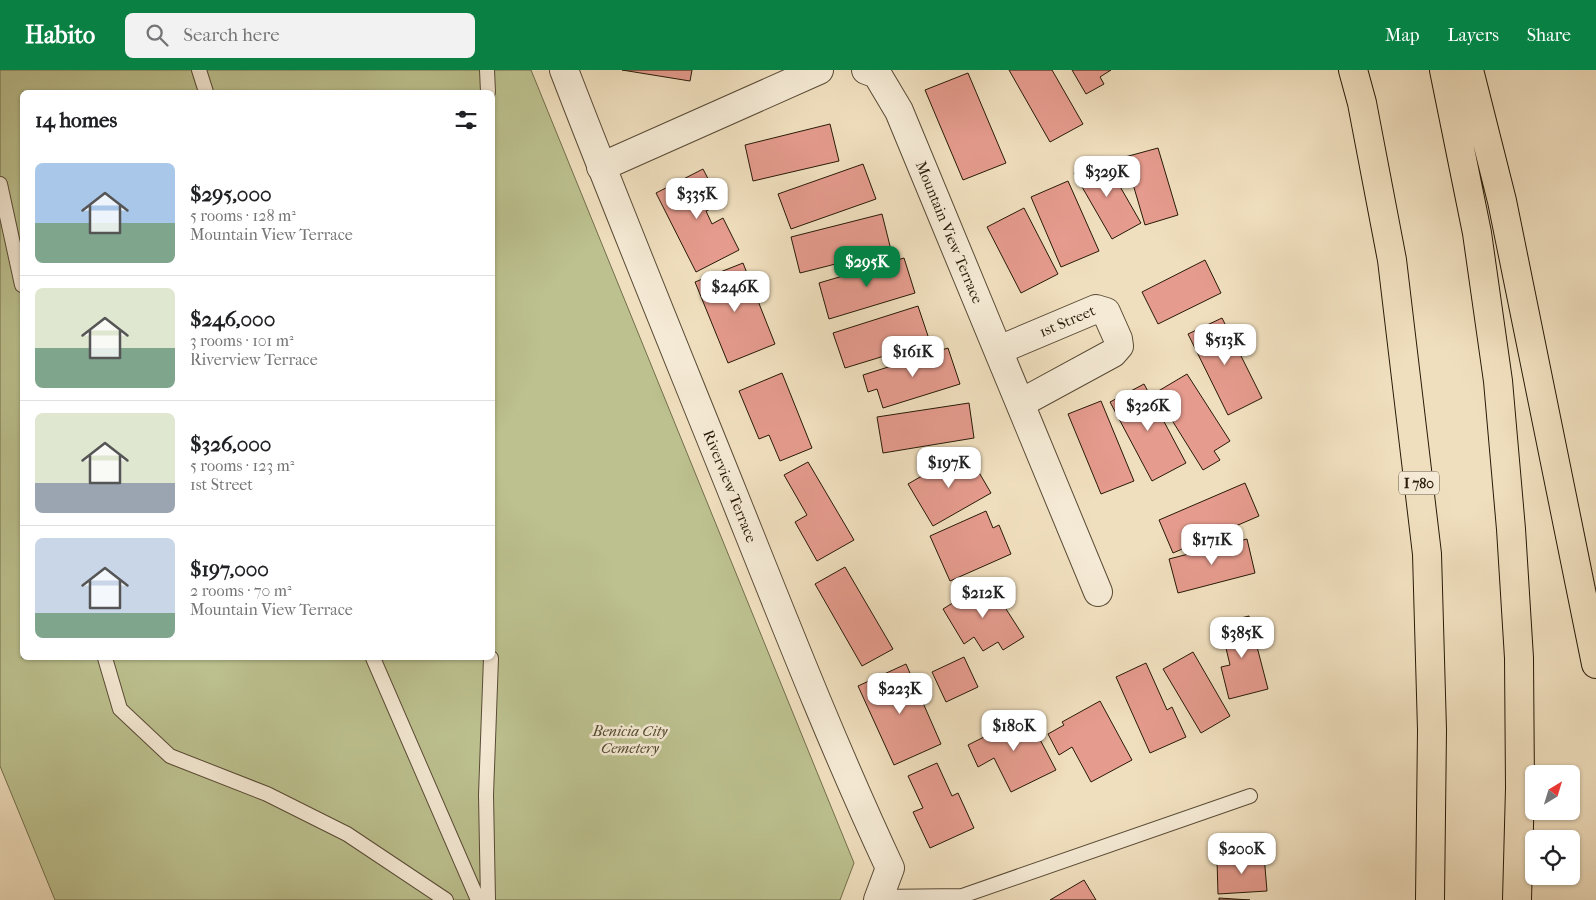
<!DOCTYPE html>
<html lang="en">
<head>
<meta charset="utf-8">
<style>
	body { margin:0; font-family:"IM FELL French Canon",serif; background:#f2f2f2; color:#202124; height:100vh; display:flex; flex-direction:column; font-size:19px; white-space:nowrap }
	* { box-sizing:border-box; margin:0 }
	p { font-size:16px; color:#757577 }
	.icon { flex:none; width:28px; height:28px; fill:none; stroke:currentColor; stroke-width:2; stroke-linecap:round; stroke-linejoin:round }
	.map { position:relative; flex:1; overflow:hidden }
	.side { position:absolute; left:20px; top:20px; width:475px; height:570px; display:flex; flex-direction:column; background:#fff; border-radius:8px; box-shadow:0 1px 4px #0004 }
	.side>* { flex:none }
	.needle { width:32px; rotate:38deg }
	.fabs { position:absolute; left:1525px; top:695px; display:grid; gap:10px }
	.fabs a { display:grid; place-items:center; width:55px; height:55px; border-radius:8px; background:#fff; box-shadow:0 1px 4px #0004; font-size:25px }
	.price { position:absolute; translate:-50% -42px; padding:0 11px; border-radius:10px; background:#fff; color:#222; font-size:16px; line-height:32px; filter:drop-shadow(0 1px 2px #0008) }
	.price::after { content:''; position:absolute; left:50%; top:30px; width:15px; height:11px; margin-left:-8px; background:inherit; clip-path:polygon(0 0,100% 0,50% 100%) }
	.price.selected { background:#0b8043; color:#fff }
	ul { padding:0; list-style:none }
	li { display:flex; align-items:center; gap:15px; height:125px; padding:0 15px }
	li+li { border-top:1px solid #e0e0e0 }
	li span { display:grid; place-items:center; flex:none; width:140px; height:100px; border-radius:8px; color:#555 }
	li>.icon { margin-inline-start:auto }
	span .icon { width:60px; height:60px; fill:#fffc; stroke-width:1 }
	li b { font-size:21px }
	h2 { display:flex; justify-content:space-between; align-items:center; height:60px; padding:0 15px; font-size:21px }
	header { display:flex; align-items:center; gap:30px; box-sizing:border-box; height:70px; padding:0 25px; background:#0b8043; color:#fff }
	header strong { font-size:24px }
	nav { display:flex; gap:28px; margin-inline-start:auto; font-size:18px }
	.search { width:350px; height:45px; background:#f2f2f2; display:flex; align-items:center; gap:12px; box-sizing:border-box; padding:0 18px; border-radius:8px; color:#757577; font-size:19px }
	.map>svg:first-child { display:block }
	.green { fill:#bcc18f; stroke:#726e4b; fill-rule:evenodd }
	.building { fill:#e59b8d; stroke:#271a07 }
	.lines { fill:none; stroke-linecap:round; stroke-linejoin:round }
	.lane-casing { stroke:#594b35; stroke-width:16 }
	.street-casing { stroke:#594b35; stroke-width:30 }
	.highway-casing { stroke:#271a07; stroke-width:30 }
	.lane { stroke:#f5ead5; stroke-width:14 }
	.street { stroke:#f5ead5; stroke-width:28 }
	.highway { stroke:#f0dfbe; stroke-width:28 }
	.labels { text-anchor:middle; stroke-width:5; stroke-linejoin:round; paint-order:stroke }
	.shield { fill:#f5ead5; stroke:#655845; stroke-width:1 }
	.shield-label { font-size:14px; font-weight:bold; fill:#271a07 }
	.street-label { font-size:15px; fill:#271a07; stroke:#f5ead5 }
	.park-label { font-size:15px; font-style:italic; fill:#544c30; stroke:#f5ead5 }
</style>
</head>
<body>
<header>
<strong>Habito</strong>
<div class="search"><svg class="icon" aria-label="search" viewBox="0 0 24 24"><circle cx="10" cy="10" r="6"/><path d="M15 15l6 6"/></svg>Search here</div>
<nav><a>Map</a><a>Layers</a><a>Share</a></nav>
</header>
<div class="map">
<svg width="1596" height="830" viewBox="0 0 1596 830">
	<rect width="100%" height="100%" fill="#f0dfbe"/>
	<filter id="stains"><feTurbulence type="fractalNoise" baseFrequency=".004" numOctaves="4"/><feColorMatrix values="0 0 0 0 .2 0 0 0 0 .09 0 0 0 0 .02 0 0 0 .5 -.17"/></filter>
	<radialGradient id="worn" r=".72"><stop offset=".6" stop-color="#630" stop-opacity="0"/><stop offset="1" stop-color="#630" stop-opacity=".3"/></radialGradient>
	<path class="green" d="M 0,0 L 531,0 L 854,793 L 840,830 L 55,830 L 0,696 ZM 22,22 L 492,22 L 492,588 L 22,588 Z"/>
	<path class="building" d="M 622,0 L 692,0 L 690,11 Z
		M 1009,0 L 1052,0 L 1083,54 L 1050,72 Z
		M 1072,0 L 1111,0 L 1100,7 L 1104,14 L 1086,24 Z
		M 968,3 L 1006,93 L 963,110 L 925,20 Z
		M 830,54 L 839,91 L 753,111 L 745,75 Z
		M 1158,78 L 1178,145 L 1145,155 L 1125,87 Z
		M 1103,87 L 1141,153 L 1112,169 L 1074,103 Z
		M 863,94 L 876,129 L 791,159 L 778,124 Z
		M 703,99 L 721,134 L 706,141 L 712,154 L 723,148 L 739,180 L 696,202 L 656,123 Z
		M 1068,111 L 1099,181 L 1061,197 L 1031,127 Z
		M 1024,138 L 1058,204 L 1021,223 L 987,157 Z
		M 882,144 L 891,180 L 800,203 L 791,167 Z
		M 904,188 L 915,223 L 829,249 L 819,213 Z
		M 1205,190 L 1221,223 L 1158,254 L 1142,222 Z
		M 743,193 L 775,274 L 728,293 L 695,212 Z
		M 918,236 L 930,272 L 845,298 L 833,263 Z
		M 1222,248 L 1262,328 L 1228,345 L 1188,264 Z
		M 948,278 L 960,314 L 883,338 L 877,319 L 868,322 L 863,305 Z
		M 782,303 L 812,378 L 780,391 L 769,365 L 759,369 L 739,321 Z
		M 1187,304 L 1230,371 L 1214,381 L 1220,390 L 1203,400 L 1155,323 Z
		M 1144,314 L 1186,393 L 1152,411 L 1110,332 Z
		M 1101,331 L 1134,411 L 1101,424 L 1068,344 Z
		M 969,333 L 974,368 L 883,383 L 877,347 Z
		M 963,382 L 974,401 L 977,399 L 991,423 L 933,456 L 908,414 Z
		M 808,392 L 854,470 L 817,491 L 795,452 L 807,445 L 784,405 Z
		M 1245,413 L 1259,446 L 1173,483 L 1159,450 Z
		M 986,441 L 993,458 L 999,455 L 1011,484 L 950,511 L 930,466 Z
		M 1247,469 L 1255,503 L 1178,523 L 1169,489 Z
		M 845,497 L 893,579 L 862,596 L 815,514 Z
		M 988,511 L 1024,567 L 1003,580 L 998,572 L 983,581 L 974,567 L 964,574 L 943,539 Z
		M 1249,546 L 1268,619 L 1229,629 L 1221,597 L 1230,595 L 1220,553 Z
		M 1193,582 L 1230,646 L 1201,663 L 1163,599 Z
		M 964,587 L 978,617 L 946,632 L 932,602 Z
		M 1146,593 L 1167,640 L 1172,637 L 1186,667 L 1150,683 L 1116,607 Z
		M 906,594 L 941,674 L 894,695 L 858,616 Z
		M 1100,631 L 1132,690 L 1091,712 L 1072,677 L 1059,685 L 1048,664 L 1064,655 L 1062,652 Z
		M 1025,641 L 1056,700 L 1011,722 L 994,688 L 978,697 L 968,675 L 986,666 L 983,662 Z
		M 937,693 L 952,726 L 958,723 L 974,758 L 930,778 L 913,742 L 923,738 L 908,706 Z
		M 1264,785 L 1267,821 L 1218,824 L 1217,790 Z
		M 1084,810 L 1096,830 L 1050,830 Z
		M 1219,828 L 1250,830 L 1219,830 Z"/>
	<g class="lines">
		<g class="lane-casing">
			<path id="lane" d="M 199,0 L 206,22
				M 487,0 L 488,22
				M 0,114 L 22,215
				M 105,588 L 120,639 L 170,686 L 267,724 L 347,764 L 446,830
				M 373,588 L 478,830
				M 879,827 L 962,826 L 1250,726
				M 488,830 L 486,725 L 491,588"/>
		</g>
		<g class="street-casing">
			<g id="street">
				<path id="s1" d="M 564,0 C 619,143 677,284 734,426 C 784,551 833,676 890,798 L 878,830"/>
				<path id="s2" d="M 866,0 L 877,4 L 899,41 L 1098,522"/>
				<path d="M 601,97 L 819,0"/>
				<path id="s3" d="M 999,280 L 1096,239 L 1106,242 L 1118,269 L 1119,276 L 1113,283 L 1021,333"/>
			</g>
		</g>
		<g class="highway-casing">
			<path id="highway" d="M 1353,0 L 1362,33 L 1392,190 L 1427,484 L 1432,660 L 1430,830
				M 1444,0 L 1477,163 L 1498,311 L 1511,459 L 1519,588 L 1520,718 L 1517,830
				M 1469,0 L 1502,131 L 1596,594"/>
		</g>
		<use href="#lane" class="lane"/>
		<use href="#street" class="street"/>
		<use href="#highway" class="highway"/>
	</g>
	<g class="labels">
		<rect class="shield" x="1399" y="401.5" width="40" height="23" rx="4"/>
		<g class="shield-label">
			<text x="1419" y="418">I 780</text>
		</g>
		<g class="street-label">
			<text dy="5" stroke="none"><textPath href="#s2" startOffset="186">Mountain View Terrace</textPath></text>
			<text dy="5" stroke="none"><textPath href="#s3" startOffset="74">1st Street</textPath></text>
			<text dy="5" stroke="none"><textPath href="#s1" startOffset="448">Riverview Terrace</textPath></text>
		</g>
		<g class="park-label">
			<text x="630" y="666">Benicia City<tspan x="630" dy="17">Cemetery</tspan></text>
		</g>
	</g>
	<rect width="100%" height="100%" filter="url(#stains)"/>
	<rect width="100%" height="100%" fill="url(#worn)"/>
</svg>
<div class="fabs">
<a><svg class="needle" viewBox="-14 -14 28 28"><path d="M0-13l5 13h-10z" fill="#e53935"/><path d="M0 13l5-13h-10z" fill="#757577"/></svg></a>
<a><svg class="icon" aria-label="locate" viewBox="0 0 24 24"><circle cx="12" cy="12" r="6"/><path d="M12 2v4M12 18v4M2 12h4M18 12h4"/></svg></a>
</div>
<b class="price" style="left:1107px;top:128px">$329K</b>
<b class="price" style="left:697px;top:150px">$335K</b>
<b class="price selected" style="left:867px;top:218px">$295K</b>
<b class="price" style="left:735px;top:243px">$246K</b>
<b class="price" style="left:1225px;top:296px">$513K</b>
<b class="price" style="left:913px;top:308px">$161K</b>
<b class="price" style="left:1148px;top:362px">$326K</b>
<b class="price" style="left:949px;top:419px">$197K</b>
<b class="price" style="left:1212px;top:496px">$171K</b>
<b class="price" style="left:983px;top:549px">$212K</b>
<b class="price" style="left:1242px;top:589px">$385K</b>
<b class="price" style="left:900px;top:645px">$223K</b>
<b class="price" style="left:1014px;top:682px">$180K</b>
<b class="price" style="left:1242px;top:805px">$200K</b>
<section class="side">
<h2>14 homes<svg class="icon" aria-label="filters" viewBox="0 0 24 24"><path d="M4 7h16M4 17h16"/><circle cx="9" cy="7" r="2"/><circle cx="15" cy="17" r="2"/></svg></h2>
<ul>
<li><span style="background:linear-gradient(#a9c7e8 60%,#7fa58c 0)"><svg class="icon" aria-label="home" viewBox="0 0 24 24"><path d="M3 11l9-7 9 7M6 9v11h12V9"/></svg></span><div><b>$295,000</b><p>5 rooms · 128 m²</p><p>Mountain View Terrace</p></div></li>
<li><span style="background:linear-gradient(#dfe7d0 60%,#7fa58c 0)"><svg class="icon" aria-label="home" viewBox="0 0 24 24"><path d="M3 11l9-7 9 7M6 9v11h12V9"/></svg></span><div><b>$246,000</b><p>3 rooms · 101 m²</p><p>Riverview Terrace</p></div></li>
<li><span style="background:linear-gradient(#dfe7d0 70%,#9aa5b1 0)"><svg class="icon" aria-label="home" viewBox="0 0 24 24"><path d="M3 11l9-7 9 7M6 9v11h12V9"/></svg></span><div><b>$326,000</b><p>5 rooms · 123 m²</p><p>1st Street</p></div></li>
<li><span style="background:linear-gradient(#c9d6e8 75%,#7fa58c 0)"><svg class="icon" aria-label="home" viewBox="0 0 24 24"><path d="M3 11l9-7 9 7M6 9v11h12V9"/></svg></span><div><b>$197,000</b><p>2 rooms · 70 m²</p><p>Mountain View Terrace</p></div></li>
</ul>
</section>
</div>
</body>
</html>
